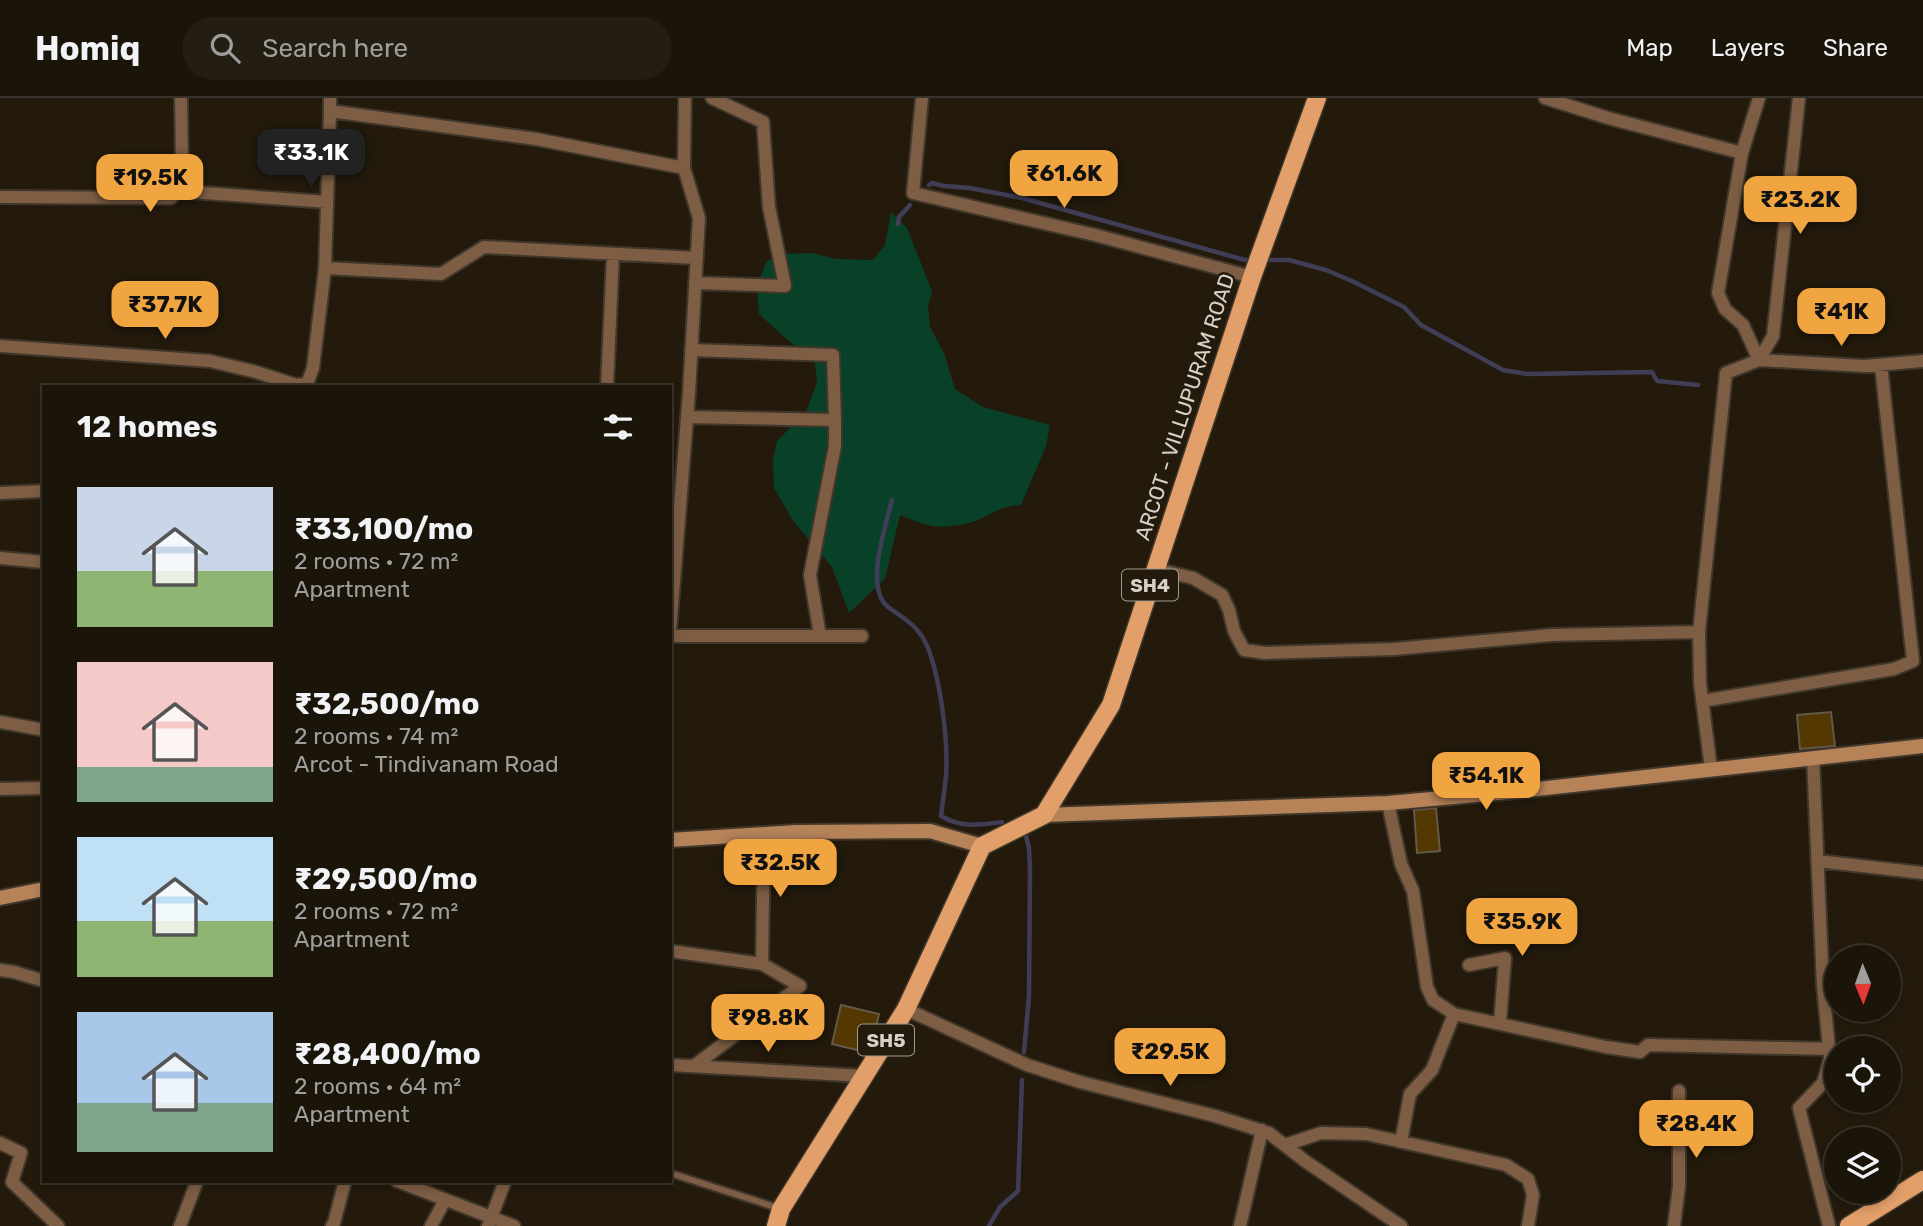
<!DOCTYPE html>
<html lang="en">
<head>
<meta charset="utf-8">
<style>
	body { margin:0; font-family:Rubik,sans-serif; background:#231d12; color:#f1f3f6; height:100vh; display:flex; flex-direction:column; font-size:26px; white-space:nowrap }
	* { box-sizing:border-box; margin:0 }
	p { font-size:23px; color:#9f9e9c }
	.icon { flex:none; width:38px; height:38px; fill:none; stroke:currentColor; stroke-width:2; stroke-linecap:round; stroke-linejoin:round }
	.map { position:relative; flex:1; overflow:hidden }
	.details { position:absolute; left:42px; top:287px; width:630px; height:798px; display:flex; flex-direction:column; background:#1a1409; border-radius:0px; box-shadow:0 4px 10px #0003,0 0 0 2px #38332a }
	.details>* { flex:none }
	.needle { width:46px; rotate:179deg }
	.controls { position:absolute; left:1824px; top:847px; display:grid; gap:14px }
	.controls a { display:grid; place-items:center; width:77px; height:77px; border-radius:50%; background:#1a1409; box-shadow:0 4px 10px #0003,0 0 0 2px #38332a; font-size:35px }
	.price { position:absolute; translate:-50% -60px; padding:0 16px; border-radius:14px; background:#f1a540; color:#111; font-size:23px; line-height:46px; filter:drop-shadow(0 2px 4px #0008) }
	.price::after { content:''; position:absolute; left:50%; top:42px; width:21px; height:16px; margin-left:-10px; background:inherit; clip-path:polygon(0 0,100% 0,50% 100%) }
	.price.selected { background:#222; color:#fff }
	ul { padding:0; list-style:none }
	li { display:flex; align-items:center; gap:21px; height:175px; padding:0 35px }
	li span { display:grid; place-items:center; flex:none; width:196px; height:140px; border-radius:0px; color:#555 }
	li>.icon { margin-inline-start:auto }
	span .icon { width:84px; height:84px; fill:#fffc; stroke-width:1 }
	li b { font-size:30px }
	h2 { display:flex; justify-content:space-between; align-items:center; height:84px; padding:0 35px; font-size:30px }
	header { display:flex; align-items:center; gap:42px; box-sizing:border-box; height:98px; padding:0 35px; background:#1a1409; border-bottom:2px solid #38332a }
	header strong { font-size:33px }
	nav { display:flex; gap:38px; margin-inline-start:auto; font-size:24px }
	.search { width:490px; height:63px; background:#231d12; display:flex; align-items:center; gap:18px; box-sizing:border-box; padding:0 24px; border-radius:38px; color:#9f9e9c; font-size:26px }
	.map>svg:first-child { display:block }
	.green { fill:#084127 }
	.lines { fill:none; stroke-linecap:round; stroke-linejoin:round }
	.stream { stroke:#403e57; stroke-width:4.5 }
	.building { fill:#543802; stroke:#635849; stroke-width:2 }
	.lane-casing { stroke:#40372a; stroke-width:10 }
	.street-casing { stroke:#40372a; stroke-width:16 }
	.secondary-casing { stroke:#40372a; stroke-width:18 }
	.primary-casing { stroke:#40372a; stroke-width:21 }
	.lane { stroke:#7d5d44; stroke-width:6 }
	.street { stroke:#7d5d44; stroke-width:12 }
	.secondary { stroke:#b68359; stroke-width:14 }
	.primary { stroke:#e29f69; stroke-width:18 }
	.labels { text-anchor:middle; stroke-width:5; stroke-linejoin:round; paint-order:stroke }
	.shield { fill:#231a0c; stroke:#a0998f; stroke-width:2 }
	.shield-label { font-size:19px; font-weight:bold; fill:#d6d0c7 }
	.street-label { font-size:21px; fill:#d6d0c7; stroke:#231a0c }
</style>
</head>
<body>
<header>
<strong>Homiq</strong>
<div class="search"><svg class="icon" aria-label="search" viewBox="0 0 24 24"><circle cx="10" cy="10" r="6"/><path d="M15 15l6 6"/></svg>Search here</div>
<nav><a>Map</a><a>Layers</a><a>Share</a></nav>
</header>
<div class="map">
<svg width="1923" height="1128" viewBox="0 0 1923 1128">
	<rect width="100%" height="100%" fill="#231a0c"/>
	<path class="green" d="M 891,114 L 907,130 L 932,193 L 928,208 L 930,229 L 944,255 L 955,291 L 983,309 L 1050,327 L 1046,348 L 1021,407 C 1001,408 998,413 980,421 C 968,427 945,430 932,428 C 921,426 910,421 900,417 L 885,481 L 849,515 L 832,469 L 794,424 L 774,390 L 773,362 L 777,343 L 806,314 L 817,284 L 815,266 L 759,216 L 757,187 L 767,163 L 782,156 L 812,155 L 836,161 L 873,162 L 885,147 Z"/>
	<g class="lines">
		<path class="stream" d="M 929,87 L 932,85 L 944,88 L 970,90 L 1022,100 L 1245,162 L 1252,162
			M 898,126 L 899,119 L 910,107
			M 1264,162 L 1289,162 L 1326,172 L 1352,183 L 1404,209 L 1421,227 L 1503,272 L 1527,276 L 1652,274 L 1657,283 L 1698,287
			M 892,402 C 886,427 864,490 888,509 C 906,522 919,528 928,550 C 941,584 950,651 945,687 C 944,697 942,708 941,718 C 961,730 979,727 1002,724
			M 1024,954 L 1029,898 L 1030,772 L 1029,750 L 1026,738
			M 989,1128 L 1000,1109 L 1018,1093 L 1022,982"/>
	</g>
	<path class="building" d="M 1831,614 L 1835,648 L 1800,651 L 1797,617 Z
		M 1436,710 L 1440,753 L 1417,755 L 1414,712 Z
		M 841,907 L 879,916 L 873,943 L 866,954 L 832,946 Z"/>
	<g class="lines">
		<g class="lane-casing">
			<path id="lane" d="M 670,1075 L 778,1110"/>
		</g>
		<g class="street-casing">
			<path id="street" d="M 330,0 L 330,13 L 536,41 L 684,70
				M 922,0 L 913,95 L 1095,137 L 1252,179
				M 1545,0 L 1608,20 L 1742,55 L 1718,195 L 1725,211 L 1743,227 L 1759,262
				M 1742,55 L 1759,0
				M 177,93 L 327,104
				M 0,99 L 171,100 L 177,93 L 182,66 L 181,0
				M 325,170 L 330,13
				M 695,185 L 785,188 L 769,109 L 763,24 L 712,0
				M 0,248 L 210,263 L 256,274 L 296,287 L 296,289
				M 691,252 L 833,257 L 835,322
				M 1759,262 L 1773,238 L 1799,0
				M 296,287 L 307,286 L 313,270 L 325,170 L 441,176 L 484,149 L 697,160
				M 607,289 L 613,156
				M 687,319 L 835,322 L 835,348 L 810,477 L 820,538
				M 0,395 L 44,393
				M 0,460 L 44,464
				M 1155,471 L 1193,480 L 1222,497 L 1229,512 L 1234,533 L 1244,552 L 1265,555 L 1394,551 L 1551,537 L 1699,534
				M 670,533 L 689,295 L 699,120 L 684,70 L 685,0
				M 670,538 L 862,538
				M 1702,603 L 1894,571 L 1913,563 L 1881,267
				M 0,624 L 44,632
				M 1813,660 L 1823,888 L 1830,961 L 1823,985 L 1799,1010 L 1829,1128
				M 1711,671 L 1700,585 L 1699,534 L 1726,275 L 1759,262 L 1864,268 L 1923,263
				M 0,691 L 44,690
				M 1388,705 L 1401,766 L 1413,793 L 1427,889 L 1433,902 L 1454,916 L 1606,949 L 1640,954 L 1648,947 L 1831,951
				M 1818,763 L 1923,775
				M 670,853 L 762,866 L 800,888 L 694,968
				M 762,866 L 764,736
				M 1469,867 L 1505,860 L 1500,925
				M 0,872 L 14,874 L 44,883
				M 906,911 L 1027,967 L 1080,984 L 1215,1018 L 1269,1035 L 1305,1063 L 1401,1128
				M 670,967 L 864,978
				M 1401,1044 L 1410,996 L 1432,972 L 1454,916
				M 0,1045 L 21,1055 L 12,1084 L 58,1128
				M 1285,1047 L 1321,1035 L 1366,1036 L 1506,1067 L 1528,1081 L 1533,1097 L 1528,1128
				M 397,1083 L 514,1128
				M 180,1128 L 197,1083
				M 332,1128 L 334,1125 L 345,1083
				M 431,1128 L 445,1102
				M 488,1128 L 505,1083
				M 1240,1128 L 1262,1032
				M 1674,1128 L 1679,1088 L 1679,993"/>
		</g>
		<g class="secondary-casing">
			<path id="secondary" d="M 1044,717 L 1388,705 L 1519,693 L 1923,648
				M 670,742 L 796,734 L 930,733 L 982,748
				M 0,800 L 44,791"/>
		</g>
		<g class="primary-casing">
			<path id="primary" d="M 776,1128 L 781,1111 L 906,911 L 982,748 L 1044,717 L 1111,607 L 1252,179 L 1317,0
				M 1849,1128 L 1923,1082"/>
		</g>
		<use href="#lane" class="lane"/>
		<use href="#street" class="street"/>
		<use href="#secondary" class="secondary"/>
		<use href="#primary" class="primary"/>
	</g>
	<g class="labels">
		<g class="shield">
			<rect x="1122" y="471.5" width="56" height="31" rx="5"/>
			<rect x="858" y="926.5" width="56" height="31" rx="5"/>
		</g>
		<g class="shield-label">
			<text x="1150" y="494">SH4</text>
			<text x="886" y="949">SH5</text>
		</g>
		<g class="street-label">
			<text transform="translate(1185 309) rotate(-72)" y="7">ARCOT - VILLUPURAM ROAD</text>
		</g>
	</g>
</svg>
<div class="controls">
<a><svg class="needle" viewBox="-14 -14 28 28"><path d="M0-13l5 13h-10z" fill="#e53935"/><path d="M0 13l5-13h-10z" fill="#9f9e9c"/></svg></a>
<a><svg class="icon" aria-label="locate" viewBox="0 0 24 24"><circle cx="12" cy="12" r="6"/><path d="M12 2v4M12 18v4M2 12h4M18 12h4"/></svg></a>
<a><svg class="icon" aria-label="layers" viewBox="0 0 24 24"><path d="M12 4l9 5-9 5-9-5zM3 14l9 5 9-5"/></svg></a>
</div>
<b class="price selected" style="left:311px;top:91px">₹33.1K</b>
<b class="price" style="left:1064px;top:112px">₹61.6K</b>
<b class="price" style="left:150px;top:116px">₹19.5K</b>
<b class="price" style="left:1800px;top:138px">₹23.2K</b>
<b class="price" style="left:165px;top:243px">₹37.7K</b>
<b class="price" style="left:1841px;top:250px">₹41K</b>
<b class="price" style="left:1486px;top:714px">₹54.1K</b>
<b class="price" style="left:780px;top:801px">₹32.5K</b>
<b class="price" style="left:1522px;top:860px">₹35.9K</b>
<b class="price" style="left:768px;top:956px">₹98.8K</b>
<b class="price" style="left:1170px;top:990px">₹29.5K</b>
<b class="price" style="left:1696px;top:1062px">₹28.4K</b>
<section class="details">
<h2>12 homes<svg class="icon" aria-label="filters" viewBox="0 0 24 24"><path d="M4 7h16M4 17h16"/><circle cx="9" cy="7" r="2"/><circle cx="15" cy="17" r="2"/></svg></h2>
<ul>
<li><span style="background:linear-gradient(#c9d6e8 60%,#8fb573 0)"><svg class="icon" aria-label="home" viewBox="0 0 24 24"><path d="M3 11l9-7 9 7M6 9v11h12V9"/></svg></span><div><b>₹33,100/mo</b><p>2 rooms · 72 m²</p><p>Apartment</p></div></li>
<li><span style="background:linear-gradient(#f6c9c9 75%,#7fa58c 0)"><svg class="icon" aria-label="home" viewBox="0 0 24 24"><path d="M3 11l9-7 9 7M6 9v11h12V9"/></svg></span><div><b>₹32,500/mo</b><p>2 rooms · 74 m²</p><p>Arcot - Tindivanam Road</p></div></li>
<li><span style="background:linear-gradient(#bfe0f5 60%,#8fb573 0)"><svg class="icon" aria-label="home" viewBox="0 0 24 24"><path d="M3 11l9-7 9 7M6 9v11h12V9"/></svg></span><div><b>₹29,500/mo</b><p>2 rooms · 72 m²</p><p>Apartment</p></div></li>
<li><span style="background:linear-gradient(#a9c7e8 65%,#7fa58c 0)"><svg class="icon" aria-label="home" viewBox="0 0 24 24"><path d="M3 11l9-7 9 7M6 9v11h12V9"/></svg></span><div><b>₹28,400/mo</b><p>2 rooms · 64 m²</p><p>Apartment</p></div></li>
</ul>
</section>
</div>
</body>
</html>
